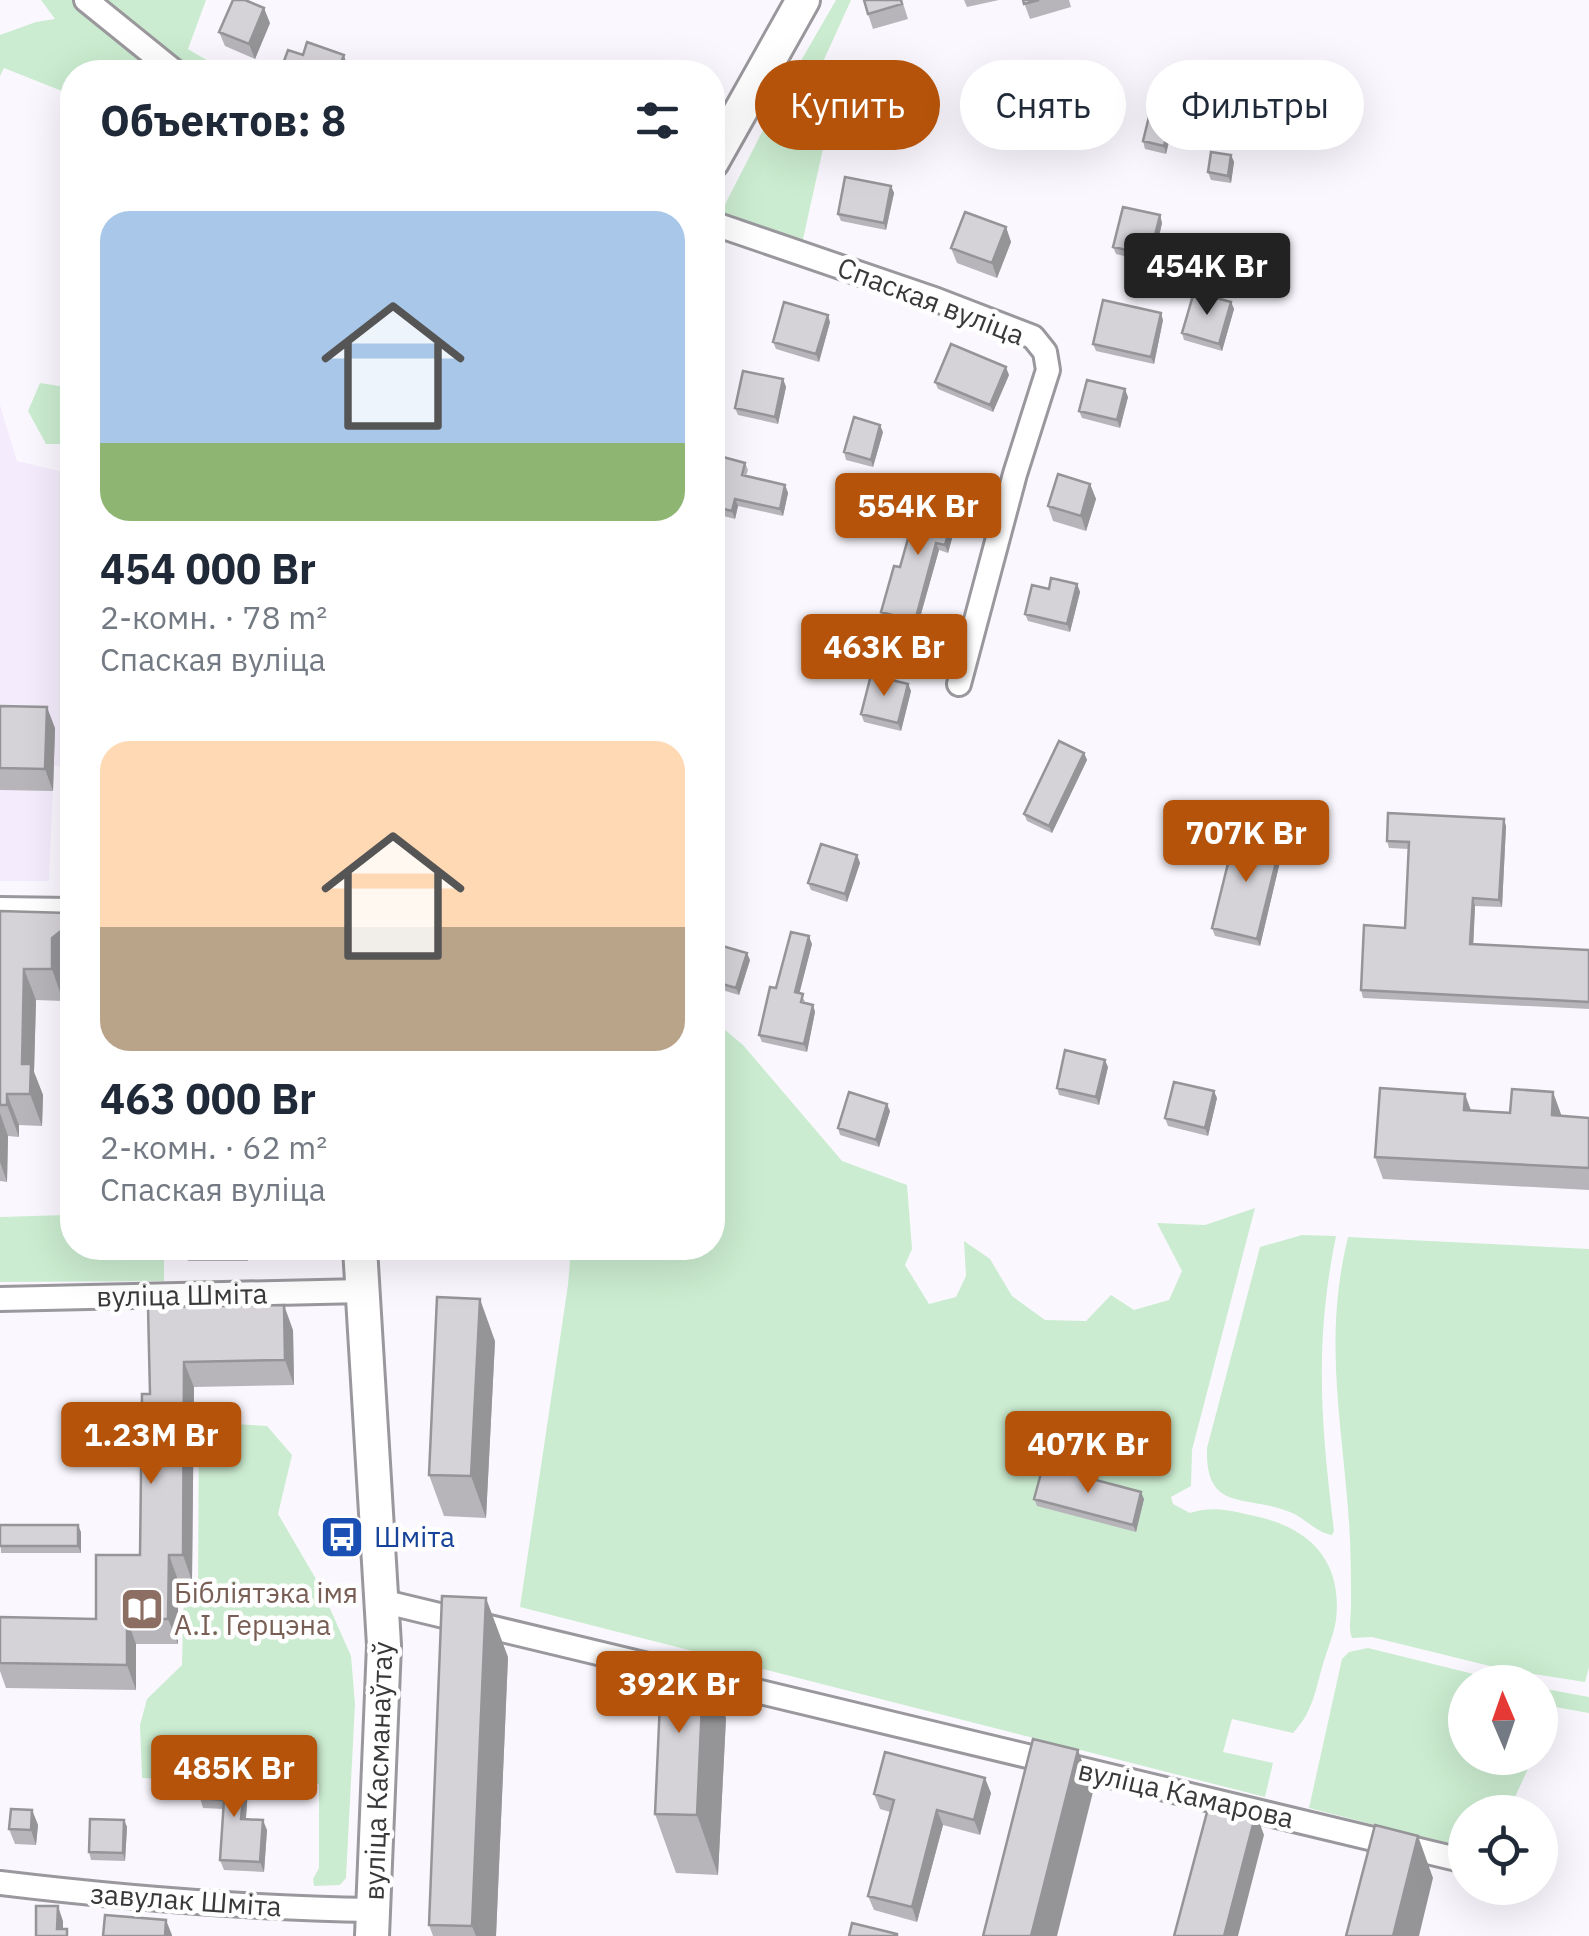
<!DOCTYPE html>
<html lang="ru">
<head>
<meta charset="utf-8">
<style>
	body { margin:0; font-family:"IBM Plex Sans",sans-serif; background:#f6f6f7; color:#1f2937; height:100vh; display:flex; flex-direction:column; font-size:38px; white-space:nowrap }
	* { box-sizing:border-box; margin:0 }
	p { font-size:32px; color:#747a83 }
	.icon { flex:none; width:55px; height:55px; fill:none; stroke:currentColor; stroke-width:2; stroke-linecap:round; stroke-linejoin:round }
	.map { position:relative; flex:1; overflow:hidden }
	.side { position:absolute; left:60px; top:60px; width:665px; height:1200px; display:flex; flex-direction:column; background:#fff; border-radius:40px; box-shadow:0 10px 40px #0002 }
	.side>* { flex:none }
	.hud { position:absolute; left:755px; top:60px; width:682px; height:90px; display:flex; gap:20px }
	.needle { width:65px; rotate:358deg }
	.fabs { position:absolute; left:1448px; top:1665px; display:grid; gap:20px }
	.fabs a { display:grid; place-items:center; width:110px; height:110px; border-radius:50%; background:#fff; box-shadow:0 10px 40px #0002; font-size:50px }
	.price { position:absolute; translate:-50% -85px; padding:0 22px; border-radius:10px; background:#b45309; color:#fff; font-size:32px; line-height:65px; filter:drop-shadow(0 2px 5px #0008) }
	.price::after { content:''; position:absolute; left:50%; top:60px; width:30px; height:22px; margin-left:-15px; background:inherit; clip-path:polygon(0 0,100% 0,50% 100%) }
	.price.current { background:#222; color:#fff }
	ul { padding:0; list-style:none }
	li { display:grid; align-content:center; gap:20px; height:530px; padding:0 40px }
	li span { display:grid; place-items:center; height:310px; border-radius:30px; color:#555 }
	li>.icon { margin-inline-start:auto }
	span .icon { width:180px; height:180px; fill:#fffc; stroke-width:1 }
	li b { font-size:42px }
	h2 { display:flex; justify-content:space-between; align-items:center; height:120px; padding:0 40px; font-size:42px }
	.tag { padding:0 35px; border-radius:45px; background:#fff; box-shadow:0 10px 40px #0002; font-size:35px; line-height:90px }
	.tag.current { background:#b45309; color:#fff }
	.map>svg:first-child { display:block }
	.education { fill:#f4ecfc }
	.green { fill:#cbecd0 }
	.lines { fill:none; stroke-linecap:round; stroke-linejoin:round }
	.street-casing { stroke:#9a989d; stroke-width:28 }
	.secondary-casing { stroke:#9a989d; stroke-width:38 }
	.street { stroke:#fff; stroke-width:22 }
	.secondary { stroke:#fff; stroke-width:32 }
	.wall { fill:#b7b5ba }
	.shaded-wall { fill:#959497 }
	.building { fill:#d5d3d8; stroke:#959497; stroke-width:2.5 }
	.labels { text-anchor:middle; stroke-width:9; stroke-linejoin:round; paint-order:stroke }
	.street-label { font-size:28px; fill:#39383a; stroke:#fff }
	.transit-label { font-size:28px; fill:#164399; stroke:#fff; text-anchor:start }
	.education-label { font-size:28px; fill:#785e54; stroke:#fff; text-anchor:start }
</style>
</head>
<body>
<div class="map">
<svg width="1589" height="1936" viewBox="0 0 1589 1936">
	<rect width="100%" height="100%" fill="#faf8fe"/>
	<path class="education" d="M 0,405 L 17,461 L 72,474 L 72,767 L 54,766 L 49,881 L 0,881 Z"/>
	<path class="green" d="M 41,0 L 206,0 L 188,49 L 227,72 L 72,72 L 72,95 L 4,68 L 0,76 L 0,35 L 36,22 L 55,19 Z
		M 836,0 L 851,0 L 803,106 L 818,118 L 830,117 L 801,248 L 717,220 L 780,97 Z
		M 40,383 L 72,388 L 72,437 L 65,444 L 46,444 L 28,411 Z
		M 713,1020 L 743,1045 L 842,1161 L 907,1185 L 912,1249 L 905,1265 L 929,1304 L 956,1297 L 966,1276 L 964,1241 L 990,1259 L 1012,1296 L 1045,1320 L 1086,1321 L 1111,1295 L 1134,1310 L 1169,1300 L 1182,1271 L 1157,1223 L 1205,1225 L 1255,1208 L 1192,1450 L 1191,1486 L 1171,1497 L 1173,1504 L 1190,1513 C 1212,1506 1228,1510 1250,1515 C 1307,1526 1343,1558 1336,1620 C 1334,1634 1327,1650 1323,1664 C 1315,1691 1313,1712 1293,1733 L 1232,1719 L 1223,1752 L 1273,1763 L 1265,1797 L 520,1607 L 568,1285 L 571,1248 L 712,1248 Z
		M 72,1209 L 72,1248 L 164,1248 L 164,1281 L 0,1282 L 0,1217 L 65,1215 Z
		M 1302,1235 L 1336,1236 C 1314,1344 1321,1424 1334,1531 L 1332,1535 C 1317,1533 1305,1518 1290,1512 C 1245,1494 1205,1513 1207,1448 L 1260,1247 Z
		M 1348,1237 L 1589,1249 L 1589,1667 L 1585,1682 L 1502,1669 L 1372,1637 L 1352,1638 C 1348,1628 1351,1618 1351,1607 C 1351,1579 1351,1550 1349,1522 C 1342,1420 1323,1340 1348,1237 Z
		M 199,1422 L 267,1426 L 292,1455 L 278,1514 L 320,1586 L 351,1656 L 355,1704 L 346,1878 L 340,1885 L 314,1886 L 313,1879 L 319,1868 L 319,1784 L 142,1778 L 140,1725 L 147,1699 L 182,1665 L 184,1586 L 198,1585 Z
		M 1368,1648 L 1506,1682 L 1465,1682 L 1465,1758 L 1533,1758 L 1508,1812 L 1465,1812 L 1465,1848 L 1309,1808 L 1342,1659 L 1349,1652 Z
		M 1540,1688 L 1589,1697 L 1589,1713 L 1555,1707 L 1540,1741 Z"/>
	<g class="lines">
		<g class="street-casing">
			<path id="street" d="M 86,0 L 175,72
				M 712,223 L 937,300 L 1033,337 L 1045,352 L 1048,370 L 1015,474 L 959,684
				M 0,909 L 72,910
				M 0,1299 L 363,1291
				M 381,1601 L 1465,1861
				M 0,1883 C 124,1898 248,1908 373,1910"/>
		</g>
		<g class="secondary-casing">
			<path id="secondary" d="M 712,162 L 803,0
				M 360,1248 L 384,1645 L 372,1936"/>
		</g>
		<use href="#street" class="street"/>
		<use href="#secondary" class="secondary"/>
	</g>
	<path class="wall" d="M 902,0 L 908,19 L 873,29 L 868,14 Z
		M 964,0 L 999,0 L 967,7 Z
		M 1023,0 L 1069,0 L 1071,7 L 1030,19 Z
		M 270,23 L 255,59 L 225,46 L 219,32 Z
		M 1176,97 L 1178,104 L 1166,154 L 1145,149 L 1143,141 Z
		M 1231,155 L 1234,162 L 1231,183 L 1211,180 L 1208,172 Z
		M 891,186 L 894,193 L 886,230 L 841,221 L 838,214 Z
		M 1160,215 L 1162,223 L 1153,263 L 1116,254 L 1113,247 Z
		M 1006,227 L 1011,242 L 997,278 L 957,263 L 951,248 Z
		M 1231,302 L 1234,309 L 1222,351 L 1184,340 L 1182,333 Z
		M 1163,320 L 1154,364 L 1096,351 L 1093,344 Z
		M 830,322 L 819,362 L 776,349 L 773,342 Z
		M 1009,375 L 993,412 L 938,389 L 935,382 Z
		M 783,379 L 786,387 L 778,424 L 738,415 L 735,408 Z
		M 1128,397 L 1120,428 L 1082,418 L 1079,411 Z
		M 883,432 L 873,467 L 846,460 L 844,452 Z
		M 712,454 L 745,463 L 748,470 L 746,476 L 785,485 L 788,493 L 783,516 L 738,506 L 735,519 L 712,513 Z
		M 1090,484 L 1096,499 L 1086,531 L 1053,521 L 1048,506 Z
		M 959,513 L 948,553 L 939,550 L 917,628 L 884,620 L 881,612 L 900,567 Z
		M 1077,584 L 1080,592 L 1070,632 L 1028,621 L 1025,614 L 1049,589 Z
		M 908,684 L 911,691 L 901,731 L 864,722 L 861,714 Z
		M 0,706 L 55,728 L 53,791 L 0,790 Z
		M 1084,753 L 1087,760 L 1052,833 L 1027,821 L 1024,814 Z
		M 1506,826 L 1502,907 L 1475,906 L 1473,944 L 1589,950 L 1589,1009 L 1363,998 L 1361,990 L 1405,928 L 1409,849 L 1389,848 L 1387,841 Z
		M 1283,849 L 1260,946 L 1215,936 L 1212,928 Z
		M 857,855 L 860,863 L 847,902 L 811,890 L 808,883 Z
		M 0,911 L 72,928 L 72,962 L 64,969 L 63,1001 L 36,1000 L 34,1072 L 43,1095 L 42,1126 L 19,1125 L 19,1137 L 8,1136 L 7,1182 L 0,1181 Z
		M 712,943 L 750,960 L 739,995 L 712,987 Z
		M 812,944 L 799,993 L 805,1001 L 805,1003 L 813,1005 L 815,1012 L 807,1052 L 762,1042 L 759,1035 L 776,988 Z
		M 1108,1067 L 1099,1105 L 1059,1095 L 1057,1088 Z
		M 1217,1098 L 1208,1136 L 1168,1126 L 1165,1118 Z
		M 1471,1110 L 1561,1114 L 1561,1116 L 1589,1118 L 1589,1190 L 1383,1179 L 1375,1157 Z
		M 890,1111 L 879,1147 L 840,1135 L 838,1128 Z
		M 183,1248 L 248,1248 L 248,1261 L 188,1261 Z
		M 148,1307 L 293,1330 L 294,1385 L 194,1387 L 192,1581 L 178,1580 L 178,1644 L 136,1644 L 136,1690 L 6,1688 L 0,1671 L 0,1617 L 96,1619 L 140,1555 L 150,1394 Z
		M 495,1341 L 486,1518 L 444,1516 L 429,1475 Z
		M 1034,1499 L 1144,1499 L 1136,1532 L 1037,1506 Z
		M 0,1525 L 81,1532 L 81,1553 L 1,1553 Z
		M 508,1657 L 496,1936 L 433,1936 L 429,1925 Z
		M 726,1718 L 718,1875 L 676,1873 L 655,1814 Z
		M 248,1789 L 246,1819 L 267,1830 L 264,1872 L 224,1870 L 220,1860 L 224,1809 L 203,1808 L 200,1798 Z
		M 991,1793 L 980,1835 L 943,1825 L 917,1922 L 874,1910 L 868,1896 L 890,1812 L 880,1809 L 874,1794 Z
		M 32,1810 L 38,1825 L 36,1845 L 15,1844 L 9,1829 Z
		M 124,1820 L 127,1827 L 125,1861 L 91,1860 L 89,1852 Z"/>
	<path class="shaded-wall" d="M 264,8 L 270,23 L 255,59 L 249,44 Z
		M 344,55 L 346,62 L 343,72 L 337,72 Z
		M 1176,97 L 1178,104 L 1166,154 L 1164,146 Z
		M 1231,155 L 1234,162 L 1231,183 L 1228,176 Z
		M 891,186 L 894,193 L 886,230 L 884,223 Z
		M 1160,215 L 1162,223 L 1153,263 L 1150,255 Z
		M 1006,227 L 1011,242 L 997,278 L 992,263 Z
		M 1231,302 L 1234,309 L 1222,351 L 1219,344 Z
		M 1161,313 L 1163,320 L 1154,364 L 1151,357 Z
		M 828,315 L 830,322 L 819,362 L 816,354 Z
		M 1006,367 L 1009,375 L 993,412 L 990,405 Z
		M 783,379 L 786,387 L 778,424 L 775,417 Z
		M 1125,389 L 1128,397 L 1120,428 L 1117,420 Z
		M 880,425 L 883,432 L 873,467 L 871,460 Z
		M 1090,484 L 1096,499 L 1086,531 L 1081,516 Z
		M 785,485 L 788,493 L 783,516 L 780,509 Z
		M 735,499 L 738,506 L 735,519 L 732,511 Z
		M 956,506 L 959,513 L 948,553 L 945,545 Z
		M 936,543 L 939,550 L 917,628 L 915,621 Z
		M 1077,584 L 1080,592 L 1070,632 L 1067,624 Z
		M 908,684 L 911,691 L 901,731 L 898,723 Z
		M 47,707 L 55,728 L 53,791 L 45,769 Z
		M 1084,753 L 1087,760 L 1052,833 L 1049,826 Z
		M 1504,819 L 1506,826 L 1502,907 L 1499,900 Z
		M 1281,842 L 1283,849 L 1260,946 L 1257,939 Z
		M 857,855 L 860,863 L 847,902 L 845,894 Z
		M 1473,898 L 1475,906 L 1473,951 L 1470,944 Z
		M 67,913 L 72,928 L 72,962 L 64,969 L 63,1001 L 52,969 L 52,938 Z
		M 809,936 L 812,944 L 798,999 L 795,992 Z
		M 747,953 L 750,960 L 739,995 L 736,988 Z
		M 24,969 L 36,1000 L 34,1072 L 43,1095 L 42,1126 L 30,1094 L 22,1064 Z
		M 813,1005 L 815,1012 L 807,1052 L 804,1044 Z
		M 1105,1060 L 1108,1067 L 1099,1105 L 1096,1097 Z
		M 1214,1091 L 1217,1098 L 1208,1136 L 1205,1128 Z
		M 1553,1092 L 1561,1114 L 1560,1137 L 1552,1115 Z
		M 7,1094 L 19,1125 L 19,1137 L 7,1105 Z
		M 1465,1094 L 1473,1116 L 1464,1110 Z
		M 887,1104 L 890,1111 L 879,1147 L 876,1140 Z
		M 0,1113 L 8,1136 L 7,1182 L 0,1162 Z
		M 243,1248 L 248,1248 L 248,1261 Z
		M 480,1299 L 495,1341 L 486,1518 L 471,1476 Z
		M 284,1305 L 293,1330 L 294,1385 L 285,1360 Z
		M 184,1362 L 194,1387 L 192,1581 L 183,1555 Z
		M 1141,1492 L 1144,1499 L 1136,1532 L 1133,1525 Z
		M 78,1525 L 81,1532 L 81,1553 L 78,1546 Z
		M 169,1555 L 178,1580 L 178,1644 L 168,1619 Z
		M 486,1598 L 508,1657 L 496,1936 L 476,1936 L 472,1926 Z
		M 127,1619 L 136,1644 L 136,1690 L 127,1665 Z
		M 704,1659 L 726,1718 L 718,1875 L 697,1815 Z
		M 1078,1750 L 1093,1792 L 1057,1936 L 1031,1936 Z
		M 985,1778 L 991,1793 L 980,1835 L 974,1820 Z
		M 245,1779 L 248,1789 L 245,1829 L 241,1819 Z
		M 32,1810 L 38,1825 L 36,1845 L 31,1830 Z
		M 937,1810 L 943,1825 L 917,1922 L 912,1907 Z
		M 1256,1813 L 1264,1835 L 1238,1936 L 1224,1936 Z
		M 124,1820 L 127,1827 L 125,1861 L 123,1853 Z
		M 263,1820 L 267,1830 L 264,1872 L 260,1862 Z
		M 1418,1836 L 1433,1878 L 1419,1936 L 1393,1936 Z
		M 58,1906 L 63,1921 L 63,1936 L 57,1929 Z
		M 166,1920 L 172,1935 L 172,1936 L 165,1936 Z"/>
	<path class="building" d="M 233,0 L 245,0 L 264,8 L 249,44 L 219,32 Z
		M 864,0 L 901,0 L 902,4 L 868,14 Z
		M 1023,0 L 1039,0 L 1024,4 Z
		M 307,42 L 344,55 L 337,72 L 280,72 L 288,50 L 303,55 Z
		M 1155,92 L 1176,97 L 1164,146 L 1143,141 Z
		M 1211,152 L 1231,155 L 1228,176 L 1208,172 Z
		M 845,177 L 891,186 L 884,223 L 838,214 Z
		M 1123,207 L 1160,215 L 1150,255 L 1113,247 Z
		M 965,212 L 1006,227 L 992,263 L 951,248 Z
		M 1194,292 L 1231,302 L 1219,344 L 1182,333 Z
		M 1103,300 L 1161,313 L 1151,357 L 1093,344 Z
		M 784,302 L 828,315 L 816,354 L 773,342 Z
		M 951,344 L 1006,367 L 990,405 L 935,382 Z
		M 743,371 L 783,379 L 775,417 L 735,408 Z
		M 1087,380 L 1125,389 L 1117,420 L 1079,411 Z
		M 854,417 L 880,425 L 871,460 L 844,452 Z
		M 712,454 L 745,463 L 742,475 L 785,485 L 780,509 L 735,499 L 732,511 L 712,506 Z
		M 1058,474 L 1090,484 L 1081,516 L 1048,506 Z
		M 920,496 L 956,506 L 945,545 L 936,543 L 915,621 L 881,612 L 894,566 L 900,567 Z
		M 1051,578 L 1077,584 L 1067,624 L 1025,614 L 1032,585 L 1049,589 Z
		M 871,675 L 908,684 L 898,723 L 861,714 Z
		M 0,706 L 47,707 L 45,769 L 0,768 Z
		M 1059,741 L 1084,753 L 1049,826 L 1024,814 Z
		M 1388,813 L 1504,819 L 1499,900 L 1473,898 L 1470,944 L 1589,950 L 1589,1002 L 1361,990 L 1364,925 L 1405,928 L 1409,842 L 1387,841 Z
		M 1236,831 L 1281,842 L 1257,939 L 1212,928 Z
		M 821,844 L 857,855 L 845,894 L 808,883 Z
		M 0,911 L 67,913 L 67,926 L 52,938 L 52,969 L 24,969 L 22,1064 L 31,1064 L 30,1094 L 7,1094 L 7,1105 L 0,1105 Z
		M 791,932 L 809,936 L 795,992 L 803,994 L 801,1002 L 813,1005 L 804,1044 L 759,1035 L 770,987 L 776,988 Z
		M 712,943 L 747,953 L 736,988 L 712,981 Z
		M 1065,1050 L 1105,1060 L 1096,1097 L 1057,1088 Z
		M 1174,1082 L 1214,1091 L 1205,1128 L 1165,1118 Z
		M 1380,1088 L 1465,1094 L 1464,1110 L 1510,1113 L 1512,1089 L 1553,1092 L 1552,1115 L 1589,1118 L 1589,1168 L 1375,1157 Z
		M 849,1092 L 887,1104 L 876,1140 L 838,1128 Z
		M 437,1297 L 480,1299 L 471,1476 L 429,1475 Z
		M 284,1305 L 285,1360 L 184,1362 L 183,1555 L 169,1555 L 168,1619 L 127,1619 L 127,1665 L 0,1663 L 0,1617 L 96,1619 L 96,1555 L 140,1555 L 142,1394 L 150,1394 L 148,1307 Z
		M 1043,1466 L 1141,1492 L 1133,1525 L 1034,1499 Z
		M 0,1525 L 78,1525 L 78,1546 L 0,1546 Z
		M 442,1596 L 486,1598 L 472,1926 L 429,1925 Z
		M 662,1657 L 704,1659 L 697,1815 L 655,1814 Z
		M 1033,1739 L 1078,1750 L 1031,1936 L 983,1936 Z
		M 885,1752 L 985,1778 L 974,1820 L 937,1810 L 912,1907 L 868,1896 L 894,1800 L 874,1794 Z
		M 201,1776 L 245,1779 L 241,1819 L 263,1820 L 260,1862 L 220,1860 L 224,1800 L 200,1798 Z
		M 1210,1801 L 1256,1813 L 1224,1936 L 1174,1936 Z
		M 11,1809 L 32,1810 L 31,1830 L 9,1829 Z
		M 90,1819 L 124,1820 L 123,1853 L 89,1852 Z
		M 1375,1825 L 1418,1836 L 1393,1936 L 1346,1936 Z
		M 36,1906 L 58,1906 L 57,1929 L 67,1929 L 67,1936 L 36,1936 Z
		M 105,1915 L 166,1920 L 165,1936 L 103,1936 Z
		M 852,1923 L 897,1934 L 897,1936 L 849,1936 Z"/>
	<defs>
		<g id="bus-square" transform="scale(2.25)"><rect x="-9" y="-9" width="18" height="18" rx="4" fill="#1a4fb4" stroke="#fff"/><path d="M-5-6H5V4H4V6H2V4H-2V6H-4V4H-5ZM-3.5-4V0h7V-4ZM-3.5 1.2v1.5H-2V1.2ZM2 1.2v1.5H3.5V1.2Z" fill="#fff"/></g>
		<g id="library-square" transform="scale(2.25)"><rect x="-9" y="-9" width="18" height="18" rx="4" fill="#8d6e63" stroke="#fff"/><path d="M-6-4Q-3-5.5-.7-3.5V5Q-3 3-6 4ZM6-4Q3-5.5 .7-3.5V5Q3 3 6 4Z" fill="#fff"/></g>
	</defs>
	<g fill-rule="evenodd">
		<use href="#bus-square" x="342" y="1537"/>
		<use href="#library-square" x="142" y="1609"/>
	</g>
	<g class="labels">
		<g class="street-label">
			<text transform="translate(931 301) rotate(21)" y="10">Спаская вуліца</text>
			<text transform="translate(182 1295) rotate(-1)" y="10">вуліца Шміта</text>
			<text transform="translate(378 1771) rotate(-88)" y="10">вуліца Касманаўтаў</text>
			<text transform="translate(1186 1794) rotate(13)" y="10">вуліца Камарова</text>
			<text transform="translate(186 1900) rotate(4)" y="10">завулак Шміта</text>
		</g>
		<g class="transit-label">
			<text x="374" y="1547">Шміта</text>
		</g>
		<g class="education-label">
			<text x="174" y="1603">Бібліятэка імя<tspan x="174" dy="32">А.І. Герцэна</tspan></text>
		</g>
	</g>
</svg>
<div class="fabs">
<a><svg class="needle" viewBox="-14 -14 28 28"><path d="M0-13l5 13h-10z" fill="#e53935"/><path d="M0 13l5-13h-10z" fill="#747a83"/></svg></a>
<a><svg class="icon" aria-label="locate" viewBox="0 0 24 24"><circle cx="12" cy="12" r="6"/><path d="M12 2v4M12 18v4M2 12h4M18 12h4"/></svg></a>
</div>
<b class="price current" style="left:1207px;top:318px">454K Br</b>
<b class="price" style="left:918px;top:558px">554K Br</b>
<b class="price" style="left:884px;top:699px">463K Br</b>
<b class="price" style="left:1246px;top:885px">707K Br</b>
<b class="price" style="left:151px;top:1487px">1.23M Br</b>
<b class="price" style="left:1088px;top:1496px">407K Br</b>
<b class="price" style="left:679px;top:1736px">392K Br</b>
<b class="price" style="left:234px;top:1820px">485K Br</b>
<div class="hud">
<a class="tag current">Купить</a>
<a class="tag">Снять</a>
<a class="tag">Фильтры</a>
</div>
<section class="side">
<h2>Объектов: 8<svg class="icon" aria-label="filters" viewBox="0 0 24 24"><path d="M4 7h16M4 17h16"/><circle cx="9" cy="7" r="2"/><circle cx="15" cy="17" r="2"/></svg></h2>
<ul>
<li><span style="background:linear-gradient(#a9c7e8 75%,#8fb573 0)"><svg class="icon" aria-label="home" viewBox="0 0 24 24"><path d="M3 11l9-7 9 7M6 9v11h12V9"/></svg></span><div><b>454 000 Br</b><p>2-комн. · 78 m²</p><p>Спаская вуліца</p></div></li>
<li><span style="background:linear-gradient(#ffd9b3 60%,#b9a48a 0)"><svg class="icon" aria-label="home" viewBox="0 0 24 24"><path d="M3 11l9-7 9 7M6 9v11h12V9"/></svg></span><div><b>463 000 Br</b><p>2-комн. · 62 m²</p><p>Спаская вуліца</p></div></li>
</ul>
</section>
</div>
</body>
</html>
